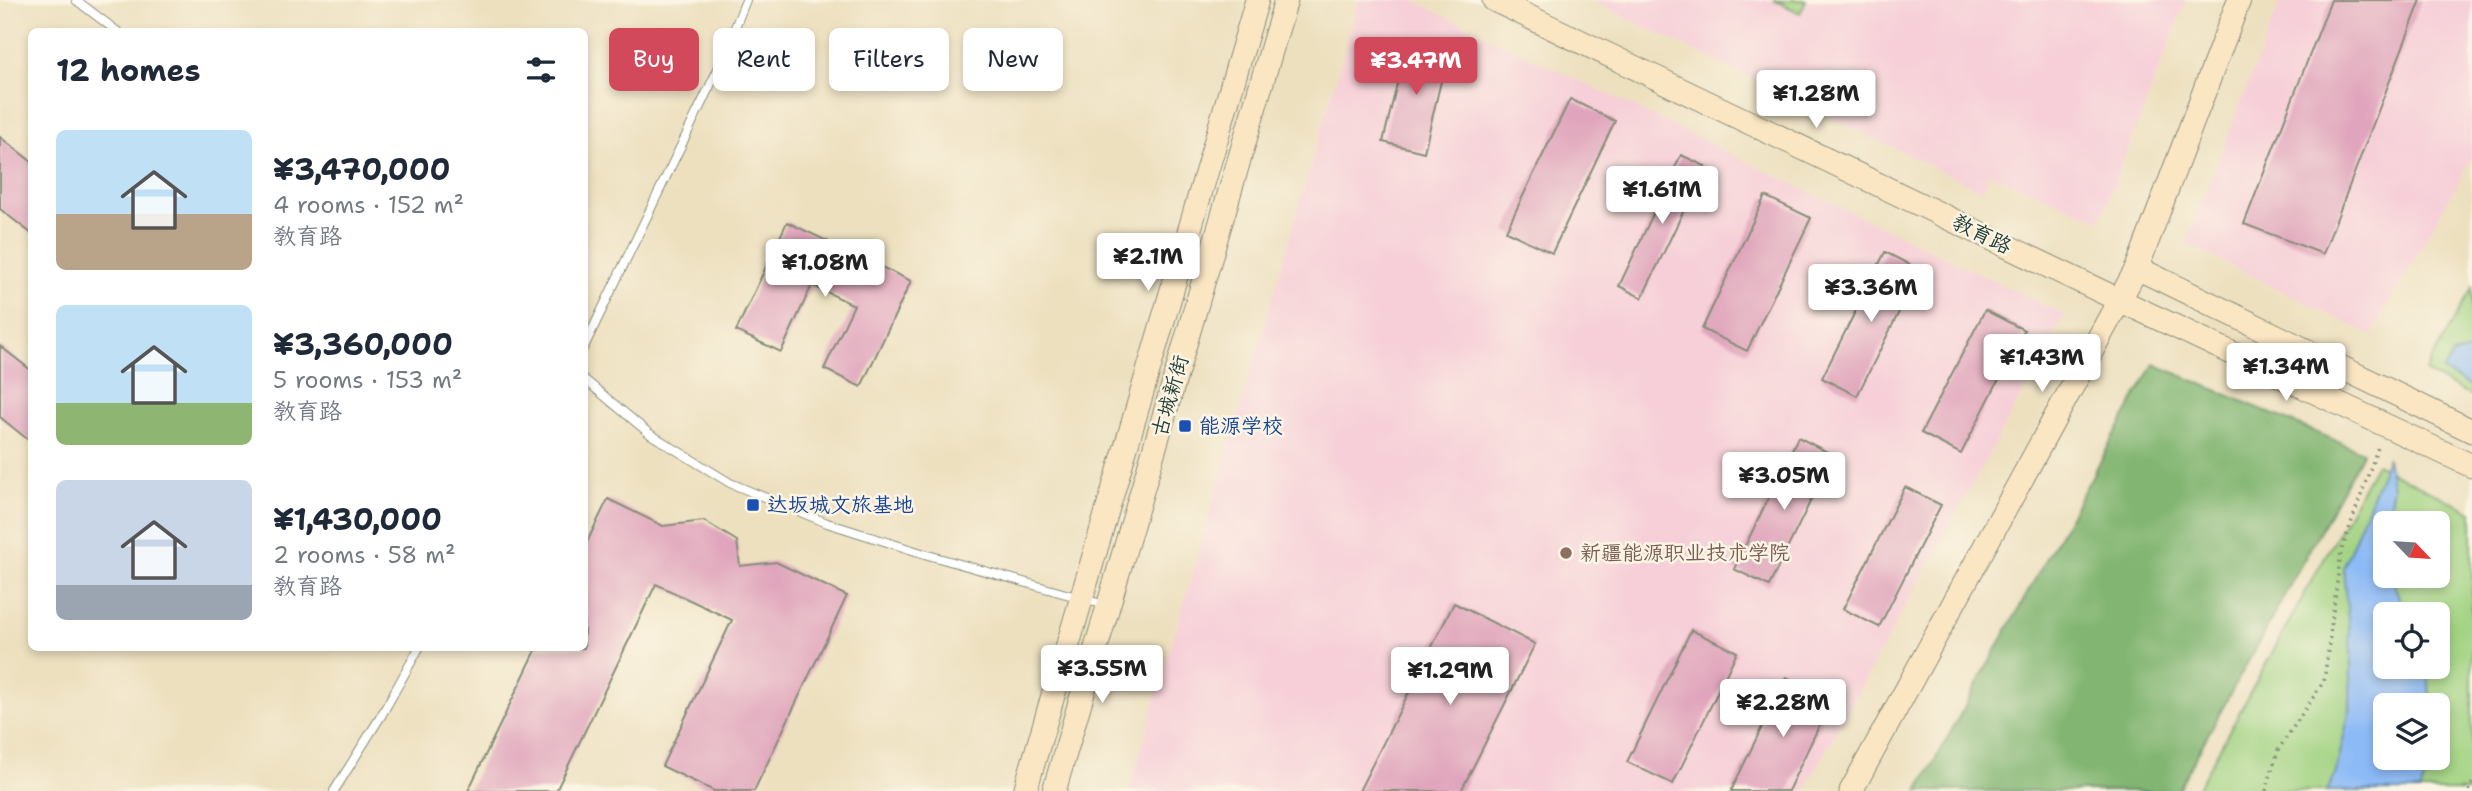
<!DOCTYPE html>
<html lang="en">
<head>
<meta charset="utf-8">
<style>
	body { margin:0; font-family:"Shantell Sans","LXGW WenKai TC",sans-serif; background:#f2f2f3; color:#1f2937; height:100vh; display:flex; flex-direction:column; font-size:26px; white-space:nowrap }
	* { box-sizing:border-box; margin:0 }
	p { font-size:23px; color:#747a83 }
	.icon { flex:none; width:38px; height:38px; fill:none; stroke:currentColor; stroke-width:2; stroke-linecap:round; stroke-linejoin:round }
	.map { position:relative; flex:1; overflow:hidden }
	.panel { position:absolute; left:28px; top:28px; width:560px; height:623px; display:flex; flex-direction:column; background:#fff; border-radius:10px; box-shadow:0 4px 10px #0003 }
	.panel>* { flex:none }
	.hud { position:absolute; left:609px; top:28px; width:665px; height:63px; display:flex; gap:14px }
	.needle { width:46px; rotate:115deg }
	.buttons { position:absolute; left:2373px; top:511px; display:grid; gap:14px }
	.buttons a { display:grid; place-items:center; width:77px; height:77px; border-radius:10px; background:#fff; box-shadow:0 4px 10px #0003; font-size:35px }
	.price { position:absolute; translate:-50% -60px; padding:0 16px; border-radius:7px; background:#fff; color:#222; font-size:23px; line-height:46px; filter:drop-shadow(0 2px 4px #0008) }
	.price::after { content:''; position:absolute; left:50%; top:42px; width:21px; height:16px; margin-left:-10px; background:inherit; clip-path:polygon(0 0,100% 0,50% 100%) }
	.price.current { background:#d1495b; color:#fff }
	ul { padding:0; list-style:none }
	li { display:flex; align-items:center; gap:21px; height:175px; padding:0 28px }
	li span { display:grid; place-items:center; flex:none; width:196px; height:140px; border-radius:10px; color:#555 }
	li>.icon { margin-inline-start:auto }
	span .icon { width:84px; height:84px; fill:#fffc; stroke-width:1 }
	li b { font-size:30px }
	h2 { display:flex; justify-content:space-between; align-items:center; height:84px; padding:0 28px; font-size:30px }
	.pill { padding:0 24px; border-radius:10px; background:#fff; box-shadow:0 4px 10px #0003; font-size:24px; line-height:63px }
	.pill.current { background:#d1495b; color:#fff }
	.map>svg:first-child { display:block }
	.built { fill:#f6cfd8 }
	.green { fill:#a2d383; stroke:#60885c; stroke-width:2; fill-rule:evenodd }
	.forest { fill:#81b571; stroke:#507952; stroke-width:2 }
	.water { fill:#8bbaf6; stroke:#557c95; stroke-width:2 }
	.building { fill:#e0a5bc }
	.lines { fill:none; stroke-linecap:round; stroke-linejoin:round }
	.lane-casing { stroke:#868e7a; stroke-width:10 }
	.secondary-casing { stroke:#868e7a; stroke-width:25 }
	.path { stroke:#868e7a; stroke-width:3.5; stroke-dasharray:2 5; stroke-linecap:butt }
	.lane { stroke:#fff; stroke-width:8 }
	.secondary { stroke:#fbe6c4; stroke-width:23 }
	.transit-dot { fill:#1a4fb4; stroke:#fcf5e5; stroke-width:2.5 }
	.education-dot { fill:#8d6e63; stroke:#fcf5e5; stroke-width:2.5 }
	.labels { text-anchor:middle; stroke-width:5; stroke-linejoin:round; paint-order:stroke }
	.street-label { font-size:21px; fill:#1f3d34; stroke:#fcf5e5 }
	.transit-label { font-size:21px; fill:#164399; stroke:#fcf5e5; text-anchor:start }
	.education-label { font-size:21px; fill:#785e54; stroke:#fcf5e5; text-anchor:start }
</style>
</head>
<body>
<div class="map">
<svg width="2472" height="791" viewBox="0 0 2472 791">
	<rect width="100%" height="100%" fill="#fcf5e5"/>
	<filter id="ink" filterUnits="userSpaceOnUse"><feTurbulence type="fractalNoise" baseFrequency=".0143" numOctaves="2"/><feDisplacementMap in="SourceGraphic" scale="14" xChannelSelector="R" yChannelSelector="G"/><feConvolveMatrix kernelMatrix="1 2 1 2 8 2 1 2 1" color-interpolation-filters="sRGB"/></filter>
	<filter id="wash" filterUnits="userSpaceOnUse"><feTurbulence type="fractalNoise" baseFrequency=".00686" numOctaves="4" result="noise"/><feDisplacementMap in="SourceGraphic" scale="28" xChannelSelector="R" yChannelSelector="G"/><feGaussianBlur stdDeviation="1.57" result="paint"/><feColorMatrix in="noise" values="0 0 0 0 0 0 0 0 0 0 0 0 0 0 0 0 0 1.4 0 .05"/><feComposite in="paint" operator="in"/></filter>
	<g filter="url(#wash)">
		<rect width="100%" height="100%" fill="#ede0bf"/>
		<path class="built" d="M 1359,0 L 1412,0 L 2065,315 L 1804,791 L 1129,791 Z
			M 1590,0 L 2186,0 L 2100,220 L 1989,173 L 1983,191 Z
			M 2281,0 L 2472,0 L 2472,157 L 2371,335 L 2186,243 Z"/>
		<path class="green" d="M 1774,0 L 1806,0 L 1800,13 Z
			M 2472,288 L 2472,396 L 2425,372 Z
			M 2376,464 L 2472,512 L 2472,791 L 2196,791 ZM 2385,523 L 2438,523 L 2438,576 L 2385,576 ZM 2385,614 L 2438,614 L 2438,667 L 2385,667 ZM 2385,705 L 2438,705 L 2438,758 L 2385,758 Z"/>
		<path class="forest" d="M 2154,364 L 2363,452 L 2177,791 L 1918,791 Z"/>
		<path class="water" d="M 2472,349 L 2472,387 L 2442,371 L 2453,355 Z
			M 2387,459 L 2393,487 L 2381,548 L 2385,560 L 2385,576 L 2391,576 L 2405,614 L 2385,614 L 2385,667 L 2423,667 L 2429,682 L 2430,705 L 2385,705 L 2385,758 L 2433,758 L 2420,791 L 2327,791 L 2335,776 L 2350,710 L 2351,652 L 2343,568 Z"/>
		<g id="blocks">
			<path class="building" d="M 2331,0 L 2421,0 L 2323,254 L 2244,224 Z
				M 1407,42 L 1448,52 L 1424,152 L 1383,142 Z
				M 1570,99 L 1615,121 L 1552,253 L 1506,231 Z
				M 0,137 L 32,162 L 32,234 L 0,209 Z
				M 1681,155 L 1705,166 L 1642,298 L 1619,286 Z
				M 1765,196 L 1811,218 L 1747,351 L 1702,329 Z
				M 787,222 L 911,281 L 861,387 L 824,369 L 854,305 L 812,285 L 781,352 L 736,331 Z
				M 1885,252 L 1920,270 L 1857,396 L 1822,378 Z
				M 1985,310 L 2024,330 L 1961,454 L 1921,433 Z
				M 0,346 L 32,371 L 32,443 L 0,417 Z
				M 1798,437 L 1833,455 L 1769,586 L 1734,569 Z
				M 1905,487 L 1941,505 L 1879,627 L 1843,609 Z
				M 608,499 L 663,526 L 704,521 L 737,541 L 740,566 L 776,562 L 847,596 L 754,791 L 714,791 L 662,766 L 732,620 L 656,584 L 556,791 L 468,791 L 537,648 L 584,648 L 584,548 Z
				M 1454,603 L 1535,644 L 1461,791 L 1359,791 Z
				M 1691,630 L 1737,652 L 1673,784 L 1627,762 Z
				M 1786,677 L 1832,699 L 1788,791 L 1731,791 Z"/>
		</g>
	</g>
	<g filter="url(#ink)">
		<use href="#blocks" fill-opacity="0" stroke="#868e7a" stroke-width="2"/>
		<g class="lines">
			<g class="lane-casing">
				<path id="lane" d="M 76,0 L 118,32
					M 584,347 L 719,67 L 746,0
					M 584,379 L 650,434 L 730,483 L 827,523 L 928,555 L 1105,605
					M 334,791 L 381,716 L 419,648"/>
			</g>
			<g class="secondary-casing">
				<path id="secondary" d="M 1494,0 L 2119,300 L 2472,466
					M 2137,268 L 2472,431
					M 1025,791 L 1257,0
					M 1054,791 L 1286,0
					M 1851,791 L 2137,268 L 2239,0"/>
			</g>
			<path class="path" d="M 2266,791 L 2278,750 L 2324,681 L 2341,552 L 2379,444
				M 2469,791 L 2472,783"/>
			<use href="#lane" class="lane"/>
			<use href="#secondary" class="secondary"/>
		</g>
	</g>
	<g class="transit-dot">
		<rect x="1178" y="419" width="14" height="14" rx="3.5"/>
		<rect x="746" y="498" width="14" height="14" rx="3.5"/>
	</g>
	<circle class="education-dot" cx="1566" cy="553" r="7"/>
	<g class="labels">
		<g class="street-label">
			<text transform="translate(1982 234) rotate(26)" y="7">教育路</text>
			<text transform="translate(1170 396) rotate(-74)" y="7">古城新街</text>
		</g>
		<g class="transit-label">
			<text x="1199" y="433">能源学校</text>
			<text x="767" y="512">达坂城文旅基地</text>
		</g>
		<g class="education-label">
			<text x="1580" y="560">新疆能源职业技术学院</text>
		</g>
	</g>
</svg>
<div class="buttons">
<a><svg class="needle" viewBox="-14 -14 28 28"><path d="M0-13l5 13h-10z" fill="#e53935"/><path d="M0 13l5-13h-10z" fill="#747a83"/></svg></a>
<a><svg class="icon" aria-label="locate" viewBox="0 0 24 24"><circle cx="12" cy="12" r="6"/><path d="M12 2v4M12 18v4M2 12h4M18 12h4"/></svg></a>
<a><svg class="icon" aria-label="layers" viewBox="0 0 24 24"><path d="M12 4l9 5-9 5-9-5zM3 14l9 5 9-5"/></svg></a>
</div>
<b class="price current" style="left:1416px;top:97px">¥3.47M</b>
<b class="price" style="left:1816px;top:130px">¥1.28M</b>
<b class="price" style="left:1662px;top:226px">¥1.61M</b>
<b class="price" style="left:1148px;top:293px">¥2.1M</b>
<b class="price" style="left:825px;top:299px">¥1.08M</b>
<b class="price" style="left:1871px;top:324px">¥3.36M</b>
<b class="price" style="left:2042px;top:394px">¥1.43M</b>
<b class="price" style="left:2286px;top:403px">¥1.34M</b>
<b class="price" style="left:1784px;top:512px">¥3.05M</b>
<b class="price" style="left:1102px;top:705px">¥3.55M</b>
<b class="price" style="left:1450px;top:707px">¥1.29M</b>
<b class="price" style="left:1783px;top:739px">¥2.28M</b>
<div class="hud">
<a class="pill current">Buy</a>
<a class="pill">Rent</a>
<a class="pill">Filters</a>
<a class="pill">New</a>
</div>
<section class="panel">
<h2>12 homes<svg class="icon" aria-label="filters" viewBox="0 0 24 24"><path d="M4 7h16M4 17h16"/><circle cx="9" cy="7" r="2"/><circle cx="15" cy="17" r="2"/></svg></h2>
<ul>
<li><span style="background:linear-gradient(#bfe0f5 60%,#b9a48a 0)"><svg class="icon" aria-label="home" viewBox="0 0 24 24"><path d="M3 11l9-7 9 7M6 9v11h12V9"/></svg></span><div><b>¥3,470,000</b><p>4 rooms · 152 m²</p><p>教育路</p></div></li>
<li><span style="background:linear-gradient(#bfe0f5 70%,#8fb573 0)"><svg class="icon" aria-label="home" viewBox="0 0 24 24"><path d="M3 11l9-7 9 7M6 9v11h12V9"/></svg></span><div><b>¥3,360,000</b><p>5 rooms · 153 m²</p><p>教育路</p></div></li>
<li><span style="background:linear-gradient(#c9d6e8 75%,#9aa5b1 0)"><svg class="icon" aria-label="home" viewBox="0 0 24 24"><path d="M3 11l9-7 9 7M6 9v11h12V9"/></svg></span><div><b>¥1,430,000</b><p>2 rooms · 58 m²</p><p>教育路</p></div></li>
</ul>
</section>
</div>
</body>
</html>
